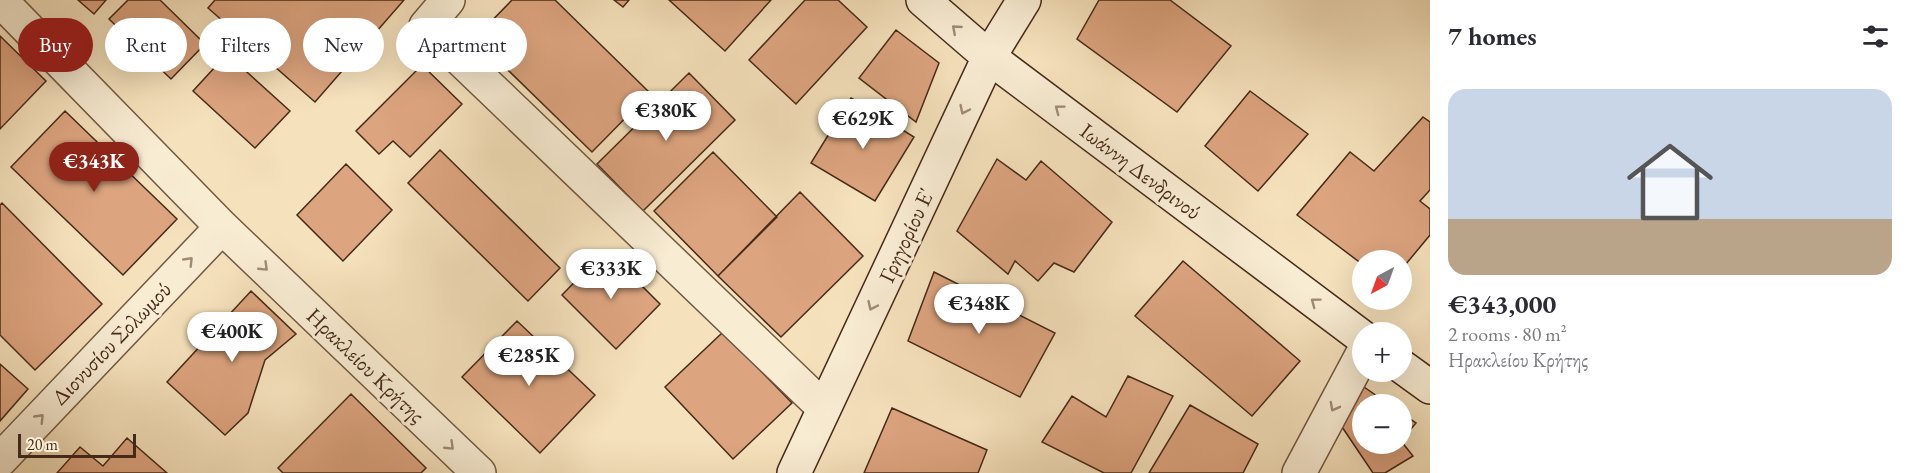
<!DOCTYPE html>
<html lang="en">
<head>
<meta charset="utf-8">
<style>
	body { margin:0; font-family:"EB Garamond",serif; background:#f7f7f7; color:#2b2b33; height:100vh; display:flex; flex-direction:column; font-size:22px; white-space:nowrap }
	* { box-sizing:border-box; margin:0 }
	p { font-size:20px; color:#7c7c81 }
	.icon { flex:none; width:33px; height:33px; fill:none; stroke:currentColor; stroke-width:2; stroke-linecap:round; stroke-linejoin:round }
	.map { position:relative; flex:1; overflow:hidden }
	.drawer { display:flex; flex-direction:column; background:#fff; width:480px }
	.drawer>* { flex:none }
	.guide { position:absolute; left:18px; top:18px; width:570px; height:54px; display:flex; gap:12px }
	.needle { width:39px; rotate:221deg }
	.fabs { position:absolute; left:1352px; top:250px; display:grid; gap:12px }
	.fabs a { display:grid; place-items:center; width:60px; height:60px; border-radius:50%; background:#fff; box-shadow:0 6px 24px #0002; font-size:30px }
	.scale { position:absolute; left:18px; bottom:15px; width:118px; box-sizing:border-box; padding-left:6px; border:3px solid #462a19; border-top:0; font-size:16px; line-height:21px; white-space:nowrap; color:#462a19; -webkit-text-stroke:4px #f8ecd3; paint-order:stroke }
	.price { position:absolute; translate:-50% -51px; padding:0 14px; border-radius:21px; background:#fff; color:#222; font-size:20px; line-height:39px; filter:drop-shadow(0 2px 3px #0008) }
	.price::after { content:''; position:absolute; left:50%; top:36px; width:18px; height:14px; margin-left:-9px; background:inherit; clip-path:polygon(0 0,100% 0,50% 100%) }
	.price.selected { background:#8f2418; color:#fff }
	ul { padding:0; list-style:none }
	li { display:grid; align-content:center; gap:12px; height:318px; padding:0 18px }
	li span { display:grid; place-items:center; height:186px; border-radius:18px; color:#555 }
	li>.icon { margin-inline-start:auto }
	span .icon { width:108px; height:108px; fill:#fffc; stroke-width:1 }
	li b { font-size:26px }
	h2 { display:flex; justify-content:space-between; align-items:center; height:72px; padding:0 18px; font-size:26px }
	.pill { padding:0 21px; border-radius:27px; background:#fff; box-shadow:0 6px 24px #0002; font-size:21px; line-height:54px }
	.pill.selected { background:#8f2418; color:#fff }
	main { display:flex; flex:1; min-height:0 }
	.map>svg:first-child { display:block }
	.building { fill:#dca47f; stroke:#462a19; stroke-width:1.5 }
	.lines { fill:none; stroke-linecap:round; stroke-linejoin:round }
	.street-casing { stroke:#725842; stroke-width:36 }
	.secondary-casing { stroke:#462a19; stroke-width:36 }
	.street { stroke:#f8ecd3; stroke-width:33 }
	.secondary { stroke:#f8ecd3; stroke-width:33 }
	.oneway { stroke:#9f8b76 }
	.labels { text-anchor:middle; stroke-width:6; stroke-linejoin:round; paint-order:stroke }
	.street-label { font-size:22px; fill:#462a19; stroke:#f8ecd3 }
</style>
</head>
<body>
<main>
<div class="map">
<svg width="1430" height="473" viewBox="0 0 1430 473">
	<rect width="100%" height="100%" fill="#f5e1bc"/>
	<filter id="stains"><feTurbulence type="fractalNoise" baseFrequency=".00333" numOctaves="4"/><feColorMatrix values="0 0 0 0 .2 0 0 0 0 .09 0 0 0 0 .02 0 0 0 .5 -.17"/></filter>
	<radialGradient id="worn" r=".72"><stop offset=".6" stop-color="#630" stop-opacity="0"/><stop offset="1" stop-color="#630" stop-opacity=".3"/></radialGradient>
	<path class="building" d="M 78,0 L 106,0 L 94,14 Z
		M 128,0 L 160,0 L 205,44 L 171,79 L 109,19 Z
		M 215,0 L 404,0 L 315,102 L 208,8 Z
		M 512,0 L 555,0 L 650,93 L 592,152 L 475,38 Z
		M 614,0 L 629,0 L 623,7 Z
		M 669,0 L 771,0 L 725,51 Z
		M 805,0 L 838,0 L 867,27 L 796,104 L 749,60 Z
		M 1099,0 L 1170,0 L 1231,46 L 1177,112 L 1077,39 Z
		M 896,30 L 939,63 L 916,122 L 859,78 Z
		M 0,36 L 46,81 L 0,129 Z
		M 227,54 L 290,111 L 255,148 L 193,91 Z
		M 422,65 L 462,104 L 410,157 L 393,141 L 379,154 L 356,131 Z
		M 689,73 L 735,120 L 643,211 L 597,164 Z
		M 1250,91 L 1308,134 L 1258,191 L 1205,146 Z
		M 851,98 L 914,137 L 875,201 L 811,163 Z
		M 65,111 L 177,219 L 123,275 L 11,167 Z
		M 1423,117 L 1430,122 L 1430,190 L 1420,201 L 1430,209 L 1430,235 L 1401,270 L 1401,261 L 1362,261 L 1362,264 L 1297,215 L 1350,152 L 1374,171 Z
		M 440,150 L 560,268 L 528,301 L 408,183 Z
		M 713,152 L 777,217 L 718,276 L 654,211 Z
		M 997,159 L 1026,180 L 1041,161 L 1112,222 L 1074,272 L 1054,263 L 1038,281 L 1015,261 L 1008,274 L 957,231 Z
		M 346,164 L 392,210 L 343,261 L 297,215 Z
		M 800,192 L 863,256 L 781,337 L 718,276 Z
		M 2,203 L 102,304 L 35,370 L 0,335 L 0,205 Z
		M 606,250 L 660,304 L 616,349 L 562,295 Z
		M 1183,261 L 1300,361 L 1252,416 L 1135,316 Z
		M 934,272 L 1055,333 L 1020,397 L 908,341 Z
		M 251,291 L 296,334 L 265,360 L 248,413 L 225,435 L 167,382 Z
		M 517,321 L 595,395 L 540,453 L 462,377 Z
		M 723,332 L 792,403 L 733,459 L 665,387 Z
		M 0,364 L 28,389 L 0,421 Z
		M 1128,376 L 1173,396 L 1131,473 L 1104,473 L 1042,442 L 1072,396 L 1106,417 Z
		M 1364,387 L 1390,405 L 1362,405 L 1362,444 L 1401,444 L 1401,413 L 1416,423 L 1401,441 L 1413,456 L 1385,473 L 1373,473 L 1338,421 Z
		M 351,394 L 426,468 L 421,473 L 283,473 L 278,468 Z
		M 1190,405 L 1258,444 L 1243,473 L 1149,473 Z
		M 892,408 L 987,450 L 978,473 L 864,473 Z
		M 127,438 L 167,473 L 57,473 L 80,447 L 103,466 Z"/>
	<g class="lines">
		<g class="street-casing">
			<path id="street" d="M 0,0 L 222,227 L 479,473
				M 448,0 L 426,26 L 824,408
				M 0,460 L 222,227
				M 1299,473 L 1362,355"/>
		</g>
		<g class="secondary-casing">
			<path id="secondary" d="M 923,0 L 989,57 L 1362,337
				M 1401,366 L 1430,387
				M 794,473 L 989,57 L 1024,0"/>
		</g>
		<use href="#street" class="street"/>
		<use href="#secondary" class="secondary"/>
	</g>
	<defs><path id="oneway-chevron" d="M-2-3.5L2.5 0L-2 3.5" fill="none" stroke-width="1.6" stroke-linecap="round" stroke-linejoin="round" transform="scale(1.5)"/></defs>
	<g class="oneway">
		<use href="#oneway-chevron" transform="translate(956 29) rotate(-139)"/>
		<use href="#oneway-chevron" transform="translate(1059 109) rotate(-143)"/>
		<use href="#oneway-chevron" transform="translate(964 110) rotate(115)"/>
		<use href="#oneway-chevron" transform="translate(189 261) rotate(-46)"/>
		<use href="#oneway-chevron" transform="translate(264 267) rotate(44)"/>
		<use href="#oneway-chevron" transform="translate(1315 302) rotate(-143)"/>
		<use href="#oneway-chevron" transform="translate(872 306) rotate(115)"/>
		<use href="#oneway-chevron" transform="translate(1334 407) rotate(118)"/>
		<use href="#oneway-chevron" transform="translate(40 418) rotate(-46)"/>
		<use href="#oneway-chevron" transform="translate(450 446) rotate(44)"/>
	</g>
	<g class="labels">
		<g class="street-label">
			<text transform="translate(1141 171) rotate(37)" y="8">Ιωάννη Δενδρινού</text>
			<text transform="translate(906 235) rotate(-65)" y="8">Γρηγορίου Ε'</text>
			<text transform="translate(111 343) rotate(-46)" y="8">Διονυσίου Σολωμού</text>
			<text transform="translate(366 365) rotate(44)" y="8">Ηρακλείου Κρήτης</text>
		</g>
	</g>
	<rect width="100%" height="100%" filter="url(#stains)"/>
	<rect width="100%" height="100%" fill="url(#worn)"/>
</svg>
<div class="fabs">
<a><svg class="needle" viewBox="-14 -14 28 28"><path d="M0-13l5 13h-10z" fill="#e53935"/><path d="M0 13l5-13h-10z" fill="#7c7c81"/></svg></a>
<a>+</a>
<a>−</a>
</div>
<div class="scale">20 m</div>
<b class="price" style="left:666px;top:142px">€380K</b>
<b class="price" style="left:863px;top:150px">€629K</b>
<b class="price selected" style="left:94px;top:193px">€343K</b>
<b class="price" style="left:611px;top:300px">€333K</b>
<b class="price" style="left:979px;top:335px">€348K</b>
<b class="price" style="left:232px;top:363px">€400K</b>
<b class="price" style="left:529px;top:387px">€285K</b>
<div class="guide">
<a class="pill selected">Buy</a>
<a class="pill">Rent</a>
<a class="pill">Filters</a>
<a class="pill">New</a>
<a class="pill">Apartment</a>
</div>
</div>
<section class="drawer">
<h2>7 homes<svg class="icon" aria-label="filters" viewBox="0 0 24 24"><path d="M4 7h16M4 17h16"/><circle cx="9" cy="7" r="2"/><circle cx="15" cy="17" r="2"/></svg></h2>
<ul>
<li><span style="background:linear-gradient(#c9d6e8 70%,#b9a48a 0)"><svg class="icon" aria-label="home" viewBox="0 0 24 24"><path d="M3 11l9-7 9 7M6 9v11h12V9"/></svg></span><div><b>€343,000</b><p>2 rooms · 80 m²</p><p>Ηρακλείου Κρήτης</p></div></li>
</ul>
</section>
</main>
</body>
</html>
